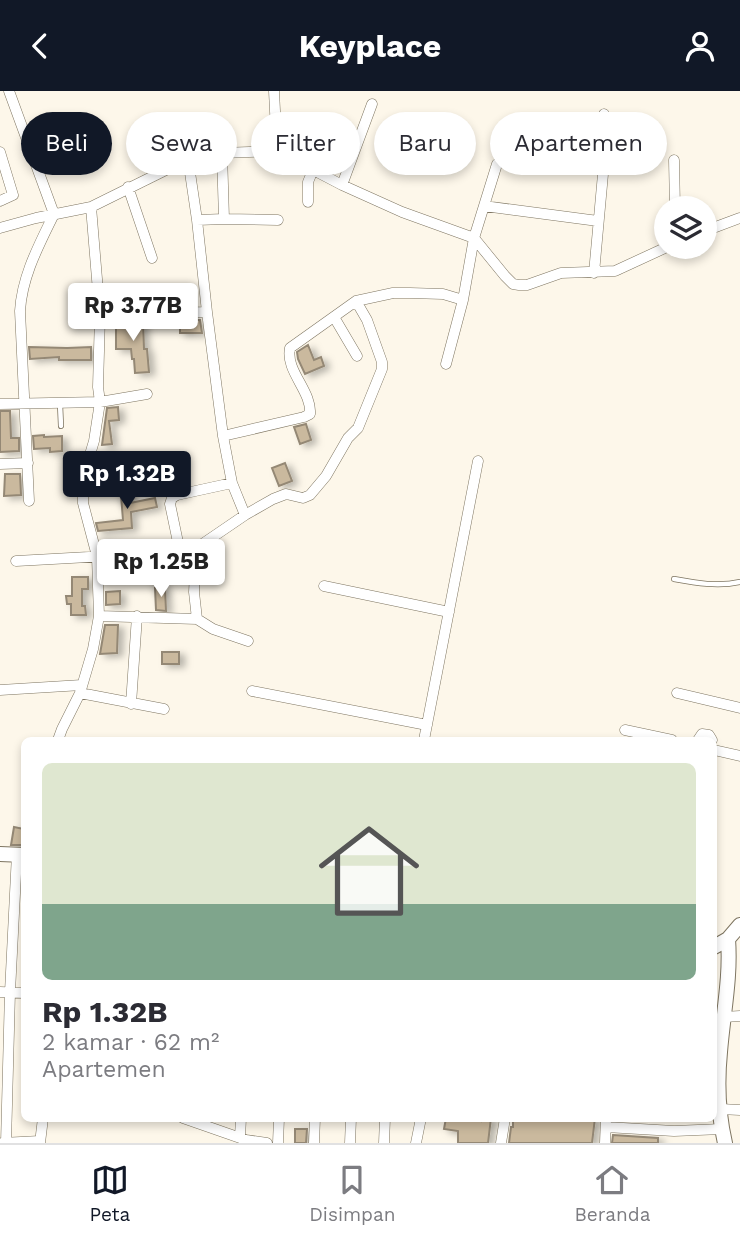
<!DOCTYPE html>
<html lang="id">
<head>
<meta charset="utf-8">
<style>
	body { margin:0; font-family:"Work Sans",sans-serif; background:#f2f2f3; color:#2b2b33; height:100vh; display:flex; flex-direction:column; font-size:26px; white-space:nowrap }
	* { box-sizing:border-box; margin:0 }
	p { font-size:23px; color:#7c7c81 }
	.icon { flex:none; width:38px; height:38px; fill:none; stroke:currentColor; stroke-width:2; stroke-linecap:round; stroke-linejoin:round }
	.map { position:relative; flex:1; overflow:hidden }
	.details { position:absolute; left:21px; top:646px; width:696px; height:385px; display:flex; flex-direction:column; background:#fff; border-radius:10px; box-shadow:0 4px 10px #0003 }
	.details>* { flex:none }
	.guide { position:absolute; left:21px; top:21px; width:698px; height:63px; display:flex; gap:14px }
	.buttons { position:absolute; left:654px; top:105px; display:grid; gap:14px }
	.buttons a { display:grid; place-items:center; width:63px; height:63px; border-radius:50%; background:#fff; box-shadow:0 4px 10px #0003; font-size:35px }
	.price { position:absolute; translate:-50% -60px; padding:0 16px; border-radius:7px; background:#fff; color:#222; font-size:23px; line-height:46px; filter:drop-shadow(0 2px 4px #0008) }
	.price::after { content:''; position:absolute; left:50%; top:42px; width:21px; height:16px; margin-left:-10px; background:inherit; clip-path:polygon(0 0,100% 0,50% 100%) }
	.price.active { background:#111827; color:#fff }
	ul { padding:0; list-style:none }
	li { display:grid; align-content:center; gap:14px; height:371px; padding:0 21px }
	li+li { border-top:2px solid #e1e1e2 }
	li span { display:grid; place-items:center; height:217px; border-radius:10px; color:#555 }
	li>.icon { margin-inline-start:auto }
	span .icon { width:126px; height:126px; fill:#fffc; stroke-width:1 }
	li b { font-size:30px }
	.pill { padding:0 24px; border-radius:32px; background:#fff; box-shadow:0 4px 10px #0003; font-size:24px; line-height:63px }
	.pill.active { background:#111827; color:#fff }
	header { display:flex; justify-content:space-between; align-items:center; height:91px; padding:0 21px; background:#111827; color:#fff; font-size:32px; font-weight:700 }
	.menu { display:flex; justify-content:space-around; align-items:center; height:98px; border-top:2px solid #e1e1e2; background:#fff; font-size:19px; color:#7c7c81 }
	.menu a { display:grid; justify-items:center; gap:4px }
	.menu .active { color:#111827 }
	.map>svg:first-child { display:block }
	.building { fill:#cab99e; stroke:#948875; stroke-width:2; filter:url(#shadow) }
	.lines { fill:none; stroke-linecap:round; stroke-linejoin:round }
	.lane-casing { stroke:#7e7561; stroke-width:6 }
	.street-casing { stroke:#7e7561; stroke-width:11 }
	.secondary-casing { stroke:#7e7561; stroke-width:16 }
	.lane { stroke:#fff; stroke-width:4.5 }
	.street { stroke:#fff; stroke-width:10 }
	.secondary { stroke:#fff; stroke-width:14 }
</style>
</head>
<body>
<header><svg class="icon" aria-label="back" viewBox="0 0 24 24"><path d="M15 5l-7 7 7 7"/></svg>Keyplace<svg class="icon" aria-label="person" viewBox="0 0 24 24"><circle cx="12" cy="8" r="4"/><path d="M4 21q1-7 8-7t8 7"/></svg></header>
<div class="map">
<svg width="740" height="1052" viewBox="0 0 740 1052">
	<defs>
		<filter id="shadow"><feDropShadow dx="5.5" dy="3" stdDeviation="3.5" flood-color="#0004"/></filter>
	</defs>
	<rect width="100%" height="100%" fill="#fdf7ea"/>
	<path class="building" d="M 180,229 L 200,229 L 202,242 L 180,242 Z
		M 143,230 L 144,258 L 147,258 L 149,281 L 135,282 L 134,268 L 132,268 L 131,258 L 116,258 L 116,231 Z
		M 308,254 L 314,269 L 321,266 L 324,275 L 305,283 L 298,268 L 297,261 Z
		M 29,256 L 67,257 L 91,256 L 91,269 L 59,269 L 59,266 L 30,268 Z
		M 118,316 L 119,329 L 109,330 L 112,353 L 102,354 L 107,317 Z
		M 0,320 L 10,320 L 11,347 L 19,347 L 19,360 L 0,361 Z
		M 306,333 L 311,349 L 300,353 L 294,336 Z
		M 44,344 L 44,346 L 62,345 L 62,360 L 50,361 L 50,357 L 34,358 L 33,345 Z
		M 285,372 L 292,390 L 279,395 L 272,377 Z
		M 5,383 L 20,383 L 21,404 L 4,405 Z
		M 128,391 L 130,412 L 155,407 L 157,416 L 131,421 L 132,437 L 98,440 L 96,432 L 123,429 L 120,392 Z
		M 72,486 L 88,486 L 88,498 L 82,498 L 82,515 L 85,515 L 86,524 L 71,524 L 71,513 L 67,513 L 66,505 L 72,505 Z
		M 155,497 L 165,497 L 166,520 L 156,519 Z
		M 120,500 L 120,513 L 106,514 L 106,501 Z
		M 105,534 L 118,534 L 117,562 L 100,563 Z
		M 162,561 L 179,561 L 179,573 L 162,573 Z
		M 14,736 L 24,738 L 24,754 L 11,754 Z
		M 446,1027 L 465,1027 L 481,1030 L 481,1027 L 491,1027 L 488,1052 L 458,1052 L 458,1040 L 444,1038 Z
		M 513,1027 L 527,1027 L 527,1030 L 552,1030 L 552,1027 L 595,1027 L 592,1052 L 509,1052 L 511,1036 L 513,1036 Z
		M 295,1038 L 307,1038 L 306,1052 L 295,1052 Z
		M 613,1044 L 658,1047 L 658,1052 L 612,1052 Z"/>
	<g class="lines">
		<g class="lane-casing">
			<path id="lane" d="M 60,313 L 61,335
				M 674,488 C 696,492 718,496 740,491"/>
		</g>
		<g class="street-casing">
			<path id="street" d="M 9,0 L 54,123 C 39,154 22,185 20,220 L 29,410
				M 274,0 L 277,60
				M 0,61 L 13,104 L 0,110
				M 222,62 L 224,128
				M 188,68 L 197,129 L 207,221 L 223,345 L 232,392 L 245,424
				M 674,69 L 675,117
				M 342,94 L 372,13
				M 128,96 L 152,167
				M 308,111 L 308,91 L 313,79
				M 484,115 L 598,130
				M 197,129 L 224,128 L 278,129
				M 0,137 L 36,127 L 91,116 L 188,68 L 222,62 L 277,60 L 342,94 L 402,121 L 474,147 L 505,185 L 513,193 L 519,194 L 527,194 L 561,182 L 615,180 L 667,156
				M 705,140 L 740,127
				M 594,182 L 603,83 L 604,23
				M 100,224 L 207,221
				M 334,226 L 357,265
				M 446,273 L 463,209 L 474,147 L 497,73 L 502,71 L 520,75
				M 0,313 L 100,311 L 147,303
				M 223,345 L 304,326 L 310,323 C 312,300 285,280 290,257 L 356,210 L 393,202 L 410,202 L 443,203 L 463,209
				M 0,373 L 28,372
				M 196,464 L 180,461 L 170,413 L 172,407 L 177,404 L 232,392
				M 16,470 L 180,461
				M 324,495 L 449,521
				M 99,525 L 197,528
				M 248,550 L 213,538 L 197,528 L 194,501 L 195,482 L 196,464 L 201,454 L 245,424 L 273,408 L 286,403 L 303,407 L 310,404 L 326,385 L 348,347 L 358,337 L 382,278 L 382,271 L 367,229 L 356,210
				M 0,599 L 82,594
				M 252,600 L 427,634
				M 80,602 L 164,618
				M 677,602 L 740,617
				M 131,613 L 137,525
				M 625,639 L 672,649
				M 58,649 L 62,638 L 80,602 L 93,558 L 99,525 L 97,465 L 83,412 L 83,395 L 86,377 L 94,350 L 100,311 L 98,296 L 100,224 L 91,116
				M 424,649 L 478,370
				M 698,649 L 702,643 L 709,644 L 712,649
				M 714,659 L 740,665
				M 0,901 L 24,902
				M 724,926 L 740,925
				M 720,1018 L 740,1019
				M 183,1027 L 246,1049 L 267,1052
				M 606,1036 L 674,1040 L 722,1038
				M 240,1046 L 241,1027
				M 2,1052 L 40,1050
				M 6,1052 L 10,901 L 17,763
				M 40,1052 L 43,1027
				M 278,1052 L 279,1027
				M 314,1052 L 315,1027
				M 350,1052 L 351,1027
				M 384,1052 L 385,1027
				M 416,1052 L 421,1027
				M 501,1052 L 505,1027
				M 605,1052 L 606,1027"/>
		</g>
		<g class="secondary-casing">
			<path id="secondary" d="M 0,763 L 24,764
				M 728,848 L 740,834
				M 714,856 L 728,848 C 731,886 723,923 720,961 C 717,991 718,1022 725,1052"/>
		</g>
		<use href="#lane" class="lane"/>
		<use href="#street" class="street"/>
		<use href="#secondary" class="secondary"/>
	</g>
</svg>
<div class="buttons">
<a><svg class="icon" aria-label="layers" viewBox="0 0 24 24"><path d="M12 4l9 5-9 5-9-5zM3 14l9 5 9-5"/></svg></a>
</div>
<b class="price" style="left:133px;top:252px">Rp 3.77B</b>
<b class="price active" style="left:127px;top:420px">Rp 1.32B</b>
<b class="price" style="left:161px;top:508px">Rp 1.25B</b>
<div class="guide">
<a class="pill active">Beli</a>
<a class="pill">Sewa</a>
<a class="pill">Filter</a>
<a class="pill">Baru</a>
<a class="pill">Apartemen</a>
</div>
<section class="details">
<ul>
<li><span style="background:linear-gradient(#dfe7d0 65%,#7fa58c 0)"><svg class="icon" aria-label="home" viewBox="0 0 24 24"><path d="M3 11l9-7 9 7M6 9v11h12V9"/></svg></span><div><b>Rp 1.32B</b><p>2 kamar · 62 m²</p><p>Apartemen</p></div></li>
</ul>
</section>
</div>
<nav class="menu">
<a class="active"><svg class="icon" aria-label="map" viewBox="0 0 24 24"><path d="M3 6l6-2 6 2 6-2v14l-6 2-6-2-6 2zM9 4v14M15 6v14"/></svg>Peta</a>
<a><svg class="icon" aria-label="saved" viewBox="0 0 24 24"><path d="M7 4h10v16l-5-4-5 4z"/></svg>Disimpan</a>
<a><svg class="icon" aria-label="home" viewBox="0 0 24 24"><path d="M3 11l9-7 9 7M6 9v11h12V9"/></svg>Beranda</a>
</nav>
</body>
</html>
